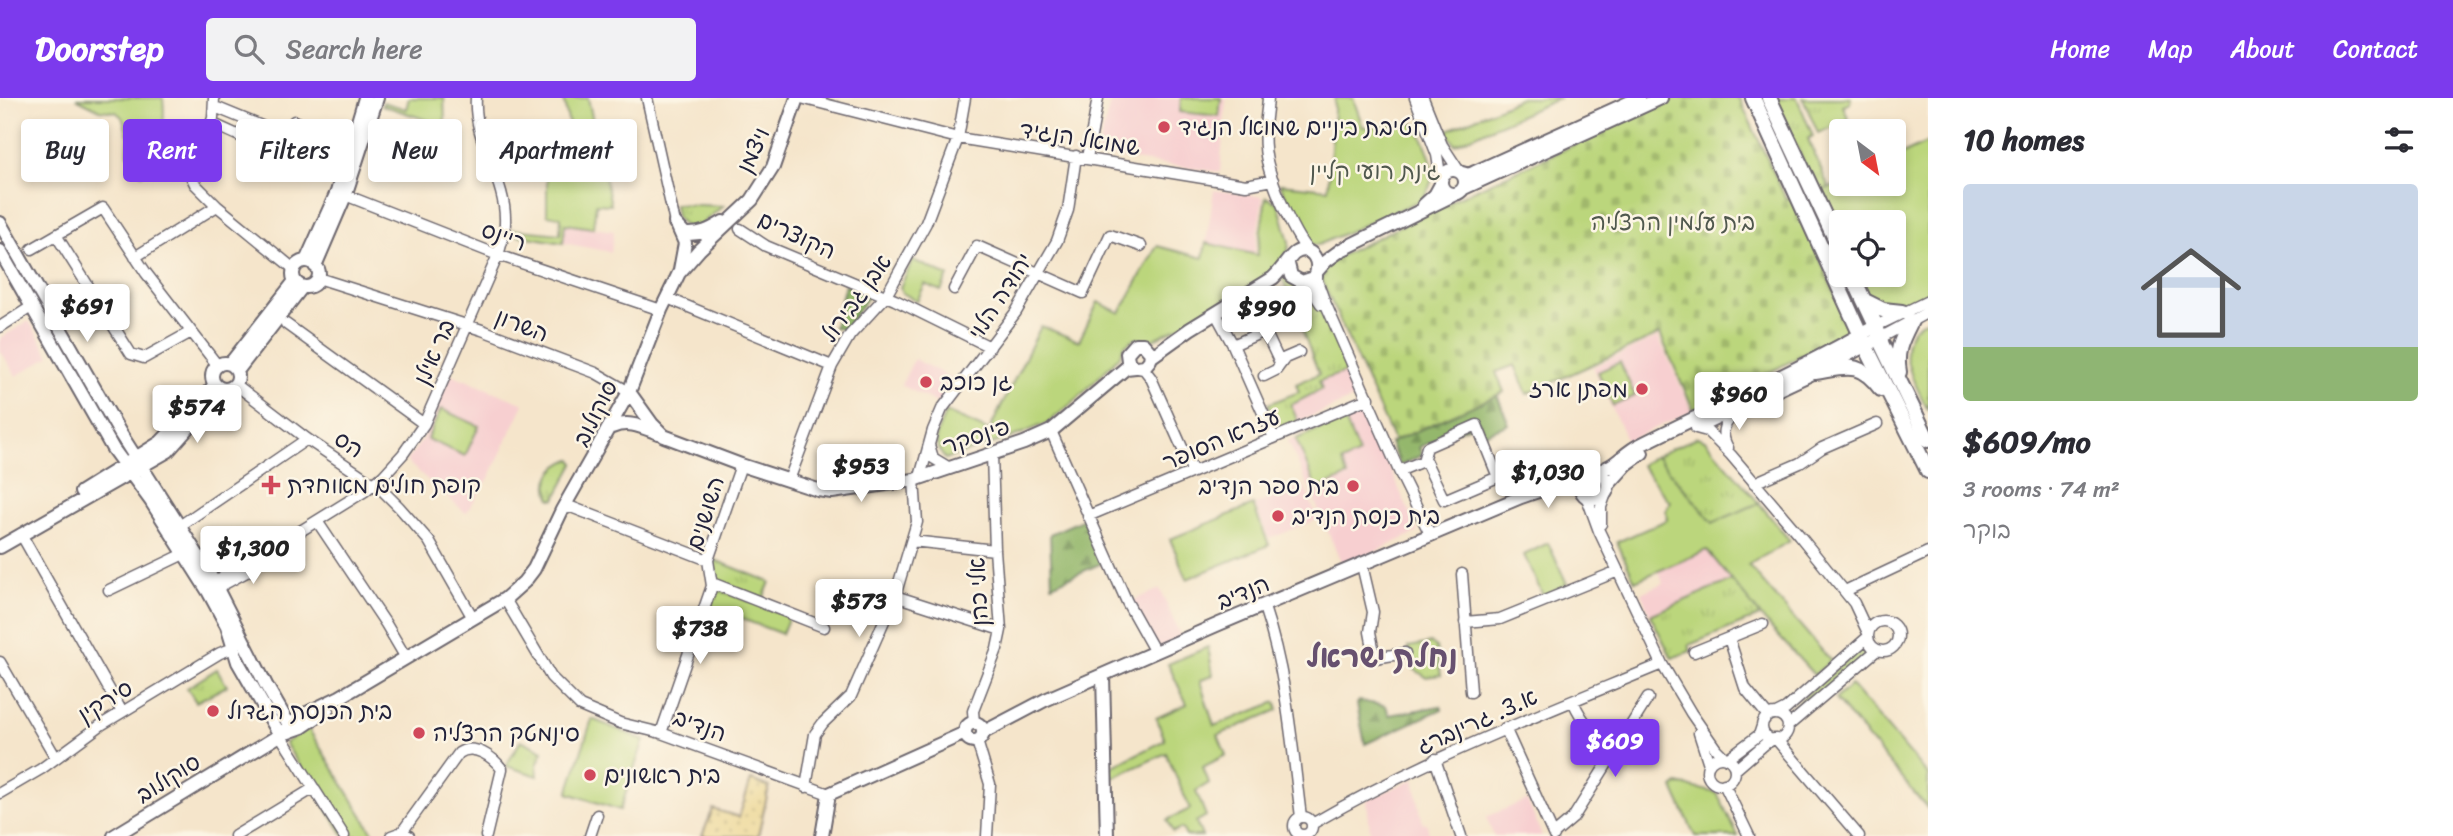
<!DOCTYPE html>
<html lang="en">
<head>
<meta charset="utf-8">
<style>
	body { margin:0; font-family:Sriracha,"Playpen Sans Hebrew",sans-serif; background:#f2f2f3; color:#2b2b33; height:100vh; display:flex; flex-direction:column; font-size:26px; white-space:nowrap }
	* { box-sizing:border-box; margin:0 }
	p { font-size:23px; color:#7c7c81 }
	.icon { flex:none; width:38px; height:38px; fill:none; stroke:currentColor; stroke-width:2; stroke-linecap:round; stroke-linejoin:round }
	.map { position:relative; flex:1; overflow:hidden }
	.side { display:flex; flex-direction:column; background:#fff; width:525px }
	.side>* { flex:none }
	.top-card { position:absolute; left:21px; top:21px; width:665px; height:63px; display:flex; gap:14px }
	.needle { width:46px; rotate:148deg }
	.controls { position:absolute; left:1829px; top:21px; display:grid; gap:14px }
	.controls a { display:grid; place-items:center; width:77px; height:77px; border-radius:7px; background:#fff; box-shadow:0 4px 10px #0003; font-size:35px }
	.price { position:absolute; translate:-50% -60px; padding:0 16px; border-radius:7px; background:#fff; color:#222; font-size:23px; line-height:46px; filter:drop-shadow(0 2px 4px #0008) }
	.price::after { content:''; position:absolute; left:50%; top:42px; width:21px; height:16px; margin-left:-10px; background:inherit; clip-path:polygon(0 0,100% 0,50% 100%) }
	.price.current { background:#7c3aed; color:#fff }
	ul { padding:0; list-style:none }
	li { display:grid; align-content:center; gap:14px; height:371px; padding:0 35px }
	li+li { border-top:2px solid #e1e1e2 }
	li span { display:grid; place-items:center; height:217px; border-radius:7px; color:#555 }
	li>.icon { margin-inline-start:auto }
	span .icon { width:126px; height:126px; fill:#fffc; stroke-width:1 }
	li b { font-size:30px }
	h2 { display:flex; justify-content:space-between; align-items:center; height:84px; padding:0 35px; font-size:30px }
	.chip { padding:0 24px; border-radius:7px; background:#fff; box-shadow:0 4px 10px #0003; font-size:24px; line-height:63px }
	.chip.current { background:#7c3aed; color:#fff }
	header { display:flex; align-items:center; gap:42px; box-sizing:border-box; height:98px; padding:0 35px; background:#7c3aed; color:#fff }
	header strong { font-size:33px }
	nav { display:flex; gap:38px; margin-inline-start:auto; font-size:24px }
	.search { width:490px; height:63px; background:#f2f2f3; display:flex; align-items:center; gap:18px; box-sizing:border-box; padding:0 24px; border-radius:7px; color:#7c7c81; font-size:26px }
	main { display:flex; flex:1; min-height:0 }
	.map>svg:first-child { display:block }
	.built { fill:#f7cfd0 }
	.grass { fill:url(#grass-tufts); stroke:#6e7c5c; stroke-width:2 }
	.forest { fill:url(#forest-firs); stroke:#5b6c54; stroke-width:2 }
	.sand { fill:url(#sand-dots); stroke:#887e6c; stroke-width:2 }
	.cemetery { fill:url(#cemetery-stones); stroke:#6e7c5c; stroke-width:2 }
	.park { fill:#bbd67c; stroke:#6e7c5c; stroke-width:2 }
	.lines { fill:none; stroke-linecap:round; stroke-linejoin:round }
	.minor-casing { stroke:#6c666d; stroke-width:13 }
	.tertiary-casing { stroke:#6c666d; stroke-width:16 }
	.secondary-casing { stroke:#6c666d; stroke-width:18 }
	.minor { stroke:#fff; stroke-width:10 }
	.tertiary { stroke:#fff; stroke-width:12 }
	.secondary { stroke:#fff; stroke-width:14 }
	.poi-dot { fill:#d1495b; stroke:#fcf5e5; stroke-width:2.5 }
	.labels { text-anchor:middle; stroke-width:5; stroke-linejoin:round; paint-order:stroke }
	.poi-label { font-size:23px; fill:#22223b; stroke:#fcf5e5; text-anchor:start }
	.street-label { font-size:23px; fill:#22223b; stroke:#fcf5e5 }
	.park-label { font-size:23px; fill:#50584e; stroke:#fcf5e5 }
	.district-label { font-size:30px; font-weight:bold; fill:#675170; stroke:#fcf5e5 }
</style>
</head>
<body>
<header>
<strong>Doorstep</strong>
<div class="search"><svg class="icon" aria-label="search" viewBox="0 0 24 24"><circle cx="10" cy="10" r="6"/><path d="M15 15l6 6"/></svg>Search here</div>
<nav><a>Home</a><a>Map</a><a>About</a><a>Contact</a></nav>
</header>
<main>
<div class="map">
<svg width="1928" height="738" viewBox="0 0 1928 738">
	<defs>
		<pattern id="grass-tufts" width="24" height="20" patternUnits="userSpaceOnUse" patternTransform="scale(1.75)"><rect width="24" height="20" fill="#bbd67c"/><path d="M3 7l-1-3M5 7V3M7 7l1-3M15 17l-1-3M17 17v-4M19 17l1-3" fill="none" stroke="#a0b76c"/></pattern>
		<pattern id="forest-firs" width="22" height="20" patternUnits="userSpaceOnUse" patternTransform="scale(1.75)"><rect width="22" height="20" fill="#94b76c"/><path d="M5 1l3.5 6h-7zM16 11l3.5 6h-7z" fill="#78945a"/></pattern>
		<pattern id="sand-dots" width="8" height="8" patternUnits="userSpaceOnUse" patternTransform="scale(1.75)"><rect width="8" height="8" fill="#eeda9e"/><path d="M2 2h.1M6 6h.1" fill="none" stroke="#ccbb89" stroke-width="1.8" stroke-linecap="round"/></pattern>
		<pattern id="cemetery-stones" width="16" height="16" patternUnits="userSpaceOnUse" patternTransform="scale(1.75)"><rect width="16" height="16" fill="#bbd67c"/><path d="M2 7V4a2 2 0 0 1 4 0v3zM10 15v-3a2 2 0 0 1 4 0v3z" fill="#a0b76c"/></pattern>
	</defs>
	<rect width="100%" height="100%" fill="#fcf5e5"/>
	<filter id="ink" filterUnits="userSpaceOnUse"><feTurbulence type="fractalNoise" baseFrequency=".0143" numOctaves="2"/><feDisplacementMap in="SourceGraphic" scale="14" xChannelSelector="R" yChannelSelector="G"/><feConvolveMatrix kernelMatrix="1 2 1 2 8 2 1 2 1" color-interpolation-filters="sRGB"/></filter>
	<filter id="wash" filterUnits="userSpaceOnUse"><feTurbulence type="fractalNoise" baseFrequency=".00686" numOctaves="4" result="noise"/><feDisplacementMap in="SourceGraphic" scale="28" xChannelSelector="R" yChannelSelector="G"/><feGaussianBlur stdDeviation="1.57" result="paint"/><feColorMatrix in="noise" values="0 0 0 0 0 0 0 0 0 0 0 0 0 0 0 0 0 1.4 0 .05"/><feComposite in="paint" operator="in"/></filter>
	<g filter="url(#wash)">
		<rect width="100%" height="100%" fill="#f5e5cb"/>
		<path class="built" d="M 1111,0 L 1226,0 L 1220,74 L 1097,57 Z
			M 1214,92 L 1263,99 L 1254,157 L 1206,145 Z
			M 565,126 L 614,133 L 611,154 L 563,145 Z
			M 29,223 L 50,258 L 16,278 L 0,252 L 0,240 Z
			M 1658,239 L 1692,313 L 1627,343 L 1593,269 Z
			M 914,261 L 952,280 L 939,306 L 901,287 Z
			M 1348,273 L 1357,299 L 1298,324 L 1291,307 L 1306,301 L 1305,298 L 1319,284 Z
			M 451,276 L 524,306 L 489,380 L 466,415 L 406,363 L 423,341 Z
			M 1364,311 L 1418,434 L 1343,468 L 1288,343 Z
			M 1304,387 L 1318,421 L 1269,441 L 1255,407 Z
			M 1707,452 L 1733,482 L 1650,517 L 1641,495 L 1663,485 L 1658,473 Z
			M 1160,491 L 1183,544 L 1155,556 L 1132,503 Z
			M 1414,681 L 1423,726 L 1427,725 L 1429,738 L 1373,738 L 1373,734 L 1370,734 L 1367,702 Z
			M 1527,702 L 1542,738 L 1494,738 L 1486,719 Z"/>
		<path class="grass" d="M 1774,0 L 1797,0 L 1813,38 L 1808,41 L 1829,90 L 1818,95 Z
			M 1803,0 L 1851,0 L 1850,5 L 1843,8 L 1849,22 L 1818,35 Z
			M 674,106 L 723,108 L 698,129 L 688,131 L 676,119 Z
			M 1287,177 C 1321,202 1334,234 1348,273 L 1319,283 L 1322,291 L 1291,307 L 1298,324 L 1278,332 L 1268,306 L 1299,294 L 1296,286 L 1319,276 L 1282,179 Z
			M 1697,339 L 1705,342 L 1759,405 L 1713,425 L 1656,358 Z
			M 571,361 L 574,364 L 574,366 L 555,401 L 551,401 C 542,382 553,368 571,361 Z
			M 715,462 L 770,484 L 763,501 L 717,482 L 712,473 Z
			M 1733,482 L 1762,517 L 1689,547 L 1691,553 L 1672,560 L 1650,517 Z
			M 1861,550 L 1866,556 L 1795,617 L 1790,611 Z
			M 217,571 L 227,588 L 196,604 L 187,590 Z
			M 521,642 L 543,653 L 537,667 L 538,678 L 506,668 Z"/>
		<path class="forest" d="M 845,187 L 870,196 L 844,232 L 834,229 Z
			M 1497,297 L 1509,326 L 1484,336 L 1479,324 L 1419,349 L 1422,357 L 1400,368 L 1390,345 Z
			M 1084,421 L 1102,465 L 1052,487 L 1050,436 Z
			M 1359,603 L 1386,608 L 1389,617 L 1441,608 L 1442,611 L 1365,646 L 1357,606 Z"/>
		<path class="sand" d="M 751,682 L 769,689 L 758,738 L 702,738 L 713,711 L 739,719 Z"/>
		<path class="cemetery" d="M 1677,0 L 1739,0 L 1786,101 L 1793,98 L 1848,226 L 1848,234 L 1694,313 L 1660,236 L 1527,296 L 1515,267 L 1496,274 L 1504,294 L 1394,343 L 1321,181 L 1325,170 L 1332,162 L 1457,100 Z"/>
		<path class="park" d="M 76,0 L 163,0 C 166,28 162,54 142,76 L 128,55 L 129,39 L 122,19 L 116,14 L 100,12 Z
			M 409,0 L 444,0 L 445,28 L 382,7 L 383,4 L 406,11 Z
			M 563,0 L 588,0 L 611,107 L 596,106 L 593,130 L 565,126 L 563,145 L 511,136 L 512,131 L 560,136 L 561,119 L 547,117 L 547,73 L 578,67 Z
			M 1181,0 L 1221,0 L 1219,18 L 1180,14 Z
			M 1335,0 L 1353,0 L 1363,29 L 1416,26 C 1428,53 1444,75 1421,102 L 1318,147 L 1309,146 L 1306,143 L 1280,86 L 1328,91 Z
			M 1521,0 L 1560,0 L 1455,46 L 1446,33 Z
			M 1928,44 L 1928,197 L 1895,210 L 1868,200 L 1856,177 L 1894,177 L 1894,124 L 1841,124 L 1841,144 L 1818,95 L 1841,84 L 1894,86 L 1894,60 Z
			M 1266,99 L 1278,105 L 1289,144 L 1288,153 L 1276,173 L 1185,226 L 1150,243 L 1135,240 L 1124,248 L 1119,259 L 1078,300 L 1048,325 L 1010,340 L 945,361 C 930,342 937,334 946,314 L 989,333 L 1041,228 L 1079,243 L 1098,204 L 1120,215 L 1157,148 L 1203,160 L 1206,145 L 1257,157 Z
			M 913,162 L 948,178 L 941,193 L 925,186 L 917,203 L 902,195 L 900,189 Z
			M 1928,221 L 1928,313 C 1915,284 1886,240 1928,221 Z
			M 1620,264 L 1635,298 L 1613,308 L 1598,274 Z
			M 441,311 L 479,328 L 465,358 L 427,341 Z
			M 1344,320 L 1359,356 L 1342,364 L 1348,378 L 1317,391 L 1296,341 Z
			M 1656,358 L 1713,425 L 1759,405 L 1790,443 L 1748,467 L 1831,563 L 1814,577 L 1764,522 L 1707,452 L 1635,483 L 1617,444 L 1667,422 L 1666,412 L 1670,404 L 1641,367 Z
			M 1253,407 L 1269,447 L 1187,481 L 1170,441 Z
			M 1548,445 L 1567,486 L 1543,498 L 1524,457 Z
			M 716,491 L 789,518 L 782,536 L 710,509 Z
			M 1431,545 L 1436,549 L 1441,577 L 1426,579 L 1411,569 L 1408,549 Z
			M 1208,549 L 1213,577 L 1200,583 L 1214,628 L 1276,604 L 1278,612 L 1218,637 L 1226,657 L 1203,669 L 1209,685 L 1196,693 L 1206,718 L 1196,724 L 1202,738 L 1186,738 L 1182,730 L 1173,734 L 1167,722 L 1190,711 L 1166,655 L 1110,681 L 1109,670 L 1165,642 L 1156,620 L 1187,606 L 1168,566 Z
			M 1851,587 L 1928,677 L 1928,711 L 1835,601 Z
			M 592,621 L 644,642 L 620,712 L 568,695 Z
			M 308,630 L 375,738 L 344,738 L 285,645 Z
			M 1678,686 L 1717,695 L 1738,738 L 1695,738 L 1674,692 L 1673,690 Z"/>
	</g>
	<g filter="url(#ink)">
		<g class="lines">
			<g class="minor-casing">
				<path id="minor" d="M 647,0 L 675,125
					M 801,0 L 958,40 L 1246,87 L 1273,82
					M 1268,0 C 1267,16 1263,33 1265,49 C 1266,74 1292,135 1309,154
					M 1415,0 L 1437,57 L 1441,83
					M 1423,0 L 1442,47 L 1459,73
					M 211,25 L 297,64 L 311,30 L 294,23 L 290,33 L 281,36 L 215,9
					M 485,52 L 540,39
					M 1087,60 L 1098,0
					M 340,95 L 498,157 L 661,212
					M 217,108 L 294,171
					M 740,131 L 766,148 L 895,202 L 990,249
					M 56,137 L 131,256 L 144,260 L 191,234
					M 32,151 L 103,110 L 146,175 L 218,268
					M 135,159 L 217,108 L 195,86 L 191,78 L 213,20 L 214,0
					M 1317,176 L 1317,183 L 1324,202 L 1399,373 L 1431,438
					M 318,180 L 482,232 L 596,275 L 629,294
					M 1302,184 L 1309,188 L 1321,206
					M 954,191 L 977,148 L 1083,195 L 1110,137 L 1141,148
					M 667,200 L 832,268
					M 1216,216 L 1233,247 L 1274,340
					M 286,226 L 424,326
					M 1876,228 L 1928,203
					M 0,229 L 31,209
					M 1264,231 L 1280,265
					M 1880,240 L 1928,214
					M 1233,247 L 1262,234 L 1266,228 L 1287,219
					M 1138,270 L 1144,271 L 1151,280 L 1193,374
					M 1264,278 L 1276,272 L 1285,260 L 1299,254
					M 235,286 L 307,341 L 381,391 L 399,409 L 429,443 L 473,520
					M 1696,330 L 1707,333 L 1731,357 L 1799,437 L 1854,505 L 1868,535
					M 1051,333 L 1127,504 L 1155,554
					M 929,347 L 933,360 L 948,369
					M 1728,350 C 1719,334 1724,324 1738,313
					M 1399,373 L 1423,363 L 1427,349 L 1477,327 L 1498,379 L 1444,402 L 1424,360
					M 920,379 L 933,332 L 942,311 L 1016,214 L 1057,143 L 1068,112 L 1076,58
					M 789,382 L 832,268 L 850,237 L 886,198 L 926,125 L 958,40 L 965,0
					M 1754,385 L 1800,365 L 1822,350 L 1877,326
					M 1587,400 L 1599,433 L 1662,566 L 1691,615 L 1716,651 L 1724,659
					M 562,412 L 571,409 L 708,462
					M 1088,418 L 1369,300
					M 317,423 L 386,526 L 406,560
					M 1601,426 L 1601,409 L 1606,395
					M 181,427 L 307,341
					M 21,436 L 122,614
					M 912,443 L 995,452
					M 1362,467 L 1373,514 L 1370,534 L 1375,560 L 1405,555
					M 1462,476 L 1471,594
					M 712,485 L 824,529
					M 211,490 L 224,477 L 286,442 L 365,393 L 383,378 L 403,356 L 424,326 L 498,157 C 501,147 505,136 505,125 C 507,82 473,44 476,0
					M 109,492 L 186,455
					M 213,492 L 250,472 L 263,457
					M 1845,493 L 1928,454
					M 895,498 L 1001,532
					M 505,501 L 551,579 L 580,608 L 620,625 L 661,635 L 829,696
					M 1264,509 C 1287,577 1292,648 1301,719
					M1868 538a15 15 0 1 1 30 0a15 15 0 1 1-30 0Z
					M 1465,524 L 1500,521 L 1618,473
					M 1729,540 L 1745,590 L 1768,618
					M 1694,554 L 1763,526
					M 0,564 L 56,660
					M 1573,603 C 1583,626 1595,638 1616,651
					M 1776,616 L 1786,611 L 1868,539
					M1762 629a13 13 0 1 1 26 0a13 13 0 1 1-26 0Z
					M 974,625 L 973,613 L 997,551 L 1001,532 L 995,452 L 992,356
					M 1788,628 L 1877,552
					M 1505,630 L 1554,738
					M 661,635 L 712,488 L 708,462 L 741,367
					M 1699,635 L 1709,666
					M 280,637 L 344,738
					M 1776,641 L 1859,738
					M 977,643 L 990,686 L 987,738
					M1707 673a14 14 0 1 1 28 0a14 14 0 1 1-28 0Z
					M 1435,661 L 1461,738
					M 1727,661 L 1759,637 L 1762,628
					M 1735,672 L 1765,646 L 1774,641
					M 1724,686 L 1749,738
					M 806,689 L 815,636 L 823,625 L 851,598 L 895,498 L 917,424 L 914,382
					M 0,695 L 41,671 L 101,627 L 220,555 L 234,550
					M1294 728a9 9 0 1 1 18 0a9 9 0 1 1-18 0Z
					M 1312,726 C 1424,661 1544,615 1662,566
					M 402,734 L 459,655 C 474,645 493,659 502,671 L 486,738
					M 1554,736 L 1573,720 L 1648,600
					M 235,738 L 314,690
					M 391,738 L 402,734 L 409,738
					M 590,738 L 597,717"/>
			</g>
			<g class="tertiary-casing">
				<path id="tertiary" d="M1441 84a12 12 0 1 1 24 0a12 12 0 1 1-24 0Z
					M 1462,75 L 1469,77 L 1475,74 L 1639,0
					M 1464,90 L 1661,0
					M 1424,107 L 1435,97 L 1441,86
					M 0,125 L 120,335 L 209,475 L 266,587 L 288,625 L 289,634
					M 675,125 L 685,136 C 701,137 710,132 723,124
					M 678,129 L 685,145 L 680,172
					M 0,153 L 113,351 L 151,403 L 208,493 L 227,528 L 238,564 L 280,637
					M 306,163 L 337,94 L 365,0
					M293 176a13 13 0 1 1 26 0a13 13 0 1 1-26 0Z
					M 315,168 L 345,98 L 377,0
					M 1318,172 L 1326,163 L 1341,152 L 1455,96
					M 1151,259 L 1190,231 L 1273,180 C 1281,173 1290,158 1295,155 C 1312,145 1323,166 1314,180 L 1302,184 L 1291,178 L 1288,166
					M212 278a13 13 0 1 1 26 0a13 13 0 1 1-26 0Z
					M 230,266 L 295,183
					M 237,273 L 302,189
					M 629,294 L 652,326 L 664,338 L 741,367 L 818,392 L 832,394 L 914,382 L 1024,345 L 1051,333 L 1126,270 L 1145,268 L 1150,262 L 1151,255 L 1143,246 L 1135,246 L 1127,255 L 1128,263 L 1133,269
					M 1702,327 L 1815,274 L 1880,240
					M 612,329 C 629,322 642,329 658,335
					M1580 387a14 14 0 1 1 28 0a14 14 0 1 1-28 0Z
					M 1597,373 C 1613,371 1624,355 1638,348 C 1718,308 1799,272 1876,228
					M 1609,386 L 1627,366 L 1642,355
					M 81,394 L 161,344 L 215,287
					M 0,449 L 168,353 L 223,291
					M 1103,577 L 1107,738
					M965 634a9 9 0 1 1 18 0a9 9 0 1 1-18 0Z
					M 984,634 L 1045,602 L 1219,526 L 1521,399 L 1584,377
					M 285,635 L 302,629 L 327,612
					M 114,738 L 280,637 L 301,618 L 340,599 L 505,501 L 524,484 L 534,471 L 562,412 L 629,294 L 661,212 L 679,175 L 699,152 L 752,102 L 773,69 L 797,0
					M 822,738 L 829,696 L 965,635"/>
			</g>
			<g class="secondary-casing">
				<path id="secondary" d="M 1753,0 L 1868,253 L 1928,373
					M 1769,0 L 1841,153
					M 1852,177 L 1876,228 L 1882,247 L 1928,342
					M 1865,203 L 1883,212 L 1902,214
					M 1815,274 C 1847,269 1859,262 1881,291
					M 1899,274 C 1895,253 1902,241 1911,223"/>
			</g>
			<use href="#minor" class="minor"/>
			<use href="#tertiary" class="tertiary"/>
			<use href="#secondary" class="secondary"/>
		</g>
	</g>
	<g class="poi-dot">
		<circle cx="1164" cy="29" r="7"/>
		<circle cx="926" cy="284" r="7"/>
		<circle cx="1642" cy="291" r="7"/>
		<path d="M267.5 376.5h7v7h7v7h-7v7h-7v-7h-7v-7h7z"/>
		<circle cx="1353" cy="388" r="7"/>
		<circle cx="1278" cy="418" r="7"/>
		<circle cx="213" cy="613" r="7"/>
		<circle cx="419" cy="635" r="7"/>
		<circle cx="590" cy="677" r="7"/>
	</g>
	<g class="labels">
		<g class="poi-label">
			<text x="1178" y="37">חטיבת ביניים שמואל הנגיד</text>
			<text x="940" y="292">גן כוכב</text>
			<text x="1628" y="299" text-anchor="end">מפתן ארז</text>
			<text x="287" y="395">קופת חולים מאוחדת</text>
			<text x="1339" y="396" text-anchor="end">בית ספר הנדיב</text>
			<text x="1292" y="426">בית כנסת הנדיב</text>
			<text x="227" y="621">בית הכנסת הגדול</text>
			<text x="433" y="643">סינמטק הרצליה</text>
			<text x="604" y="685">בית ראשונים</text>
		</g>
		<g class="street-label">
			<text transform="translate(1080 40) rotate(9)" y="8">שמואל הנגיד</text>
			<text transform="translate(753 52) rotate(-65)" y="8">ויצמן</text>
			<text transform="translate(797 137) rotate(25)" y="8">הקוצרים</text>
			<text transform="translate(504 138) rotate(20)" y="8">ריינס</text>
			<text transform="translate(1000 198) rotate(-57)" y="8">יהודה הלוי</text>
			<text transform="translate(856 200) rotate(-54)" y="8">אבן גבירול</text>
			<text transform="translate(522 227) rotate(21)" y="8">השרון</text>
			<text transform="translate(434 254) rotate(-66)" y="8">בר אילן</text>
			<text transform="translate(595 315) rotate(-63)" y="8">סוקולוב</text>
			<text transform="translate(976 338) rotate(-18)" y="8">פינסקר</text>
			<text transform="translate(1221 341) rotate(-23)" y="8">עזרא הסופר</text>
			<text transform="translate(349 346) rotate(34)" y="8">הס</text>
			<text transform="translate(705 415) rotate(-72)" y="8">השושנים</text>
			<text transform="translate(978 494) rotate(-93)" y="8">אלי כהן</text>
			<text transform="translate(1243 494) rotate(-22)" y="8">הנדיב</text>
			<text transform="translate(105 603) rotate(-32)" y="8">סירקין</text>
			<text transform="translate(1477 623) rotate(-24)" y="8">א.צ. גרינברג</text>
			<text transform="translate(700 627) rotate(20)" y="8">הנדיב</text>
			<text transform="translate(168 680) rotate(-32)" y="8">סוקולוב</text>
		</g>
		<g class="park-label">
			<text x="1375" y="81">גינת רועי קליין</text>
			<text x="1673" y="132">בית עלמין הרצליה</text>
		</g>
		<g class="district-label">
			<text x="1382" y="569">נחלת ישראל</text>
		</g>
	</g>
</svg>
<div class="controls">
<a><svg class="needle" viewBox="-14 -14 28 28"><path d="M0-13l5 13h-10z" fill="#e53935"/><path d="M0 13l5-13h-10z" fill="#7c7c81"/></svg></a>
<a><svg class="icon" aria-label="locate" viewBox="0 0 24 24"><circle cx="12" cy="12" r="6"/><path d="M12 2v4M12 18v4M2 12h4M18 12h4"/></svg></a>
</div>
<b class="price" style="left:87px;top:246px">$691</b>
<b class="price" style="left:1267px;top:248px">$990</b>
<b class="price" style="left:1739px;top:334px">$960</b>
<b class="price" style="left:197px;top:347px">$574</b>
<b class="price" style="left:861px;top:406px">$953</b>
<b class="price" style="left:1548px;top:412px">$1,030</b>
<b class="price" style="left:253px;top:488px">$1,300</b>
<b class="price" style="left:859px;top:541px">$573</b>
<b class="price" style="left:700px;top:568px">$738</b>
<b class="price current" style="left:1615px;top:681px">$609</b>
<div class="top-card">
<a class="chip">Buy</a>
<a class="chip current">Rent</a>
<a class="chip">Filters</a>
<a class="chip">New</a>
<a class="chip">Apartment</a>
</div>
</div>
<section class="side">
<h2>10 homes<svg class="icon" aria-label="filters" viewBox="0 0 24 24"><path d="M4 7h16M4 17h16"/><circle cx="9" cy="7" r="2"/><circle cx="15" cy="17" r="2"/></svg></h2>
<ul>
<li><span style="background:linear-gradient(#c9d6e8 75%,#8fb573 0)"><svg class="icon" aria-label="home" viewBox="0 0 24 24"><path d="M3 11l9-7 9 7M6 9v11h12V9"/></svg></span><div><b>$609/mo</b><p>3 rooms · 74 m²</p><p>בוקר</p></div></li>
</ul>
</section>
</main>
</body>
</html>
